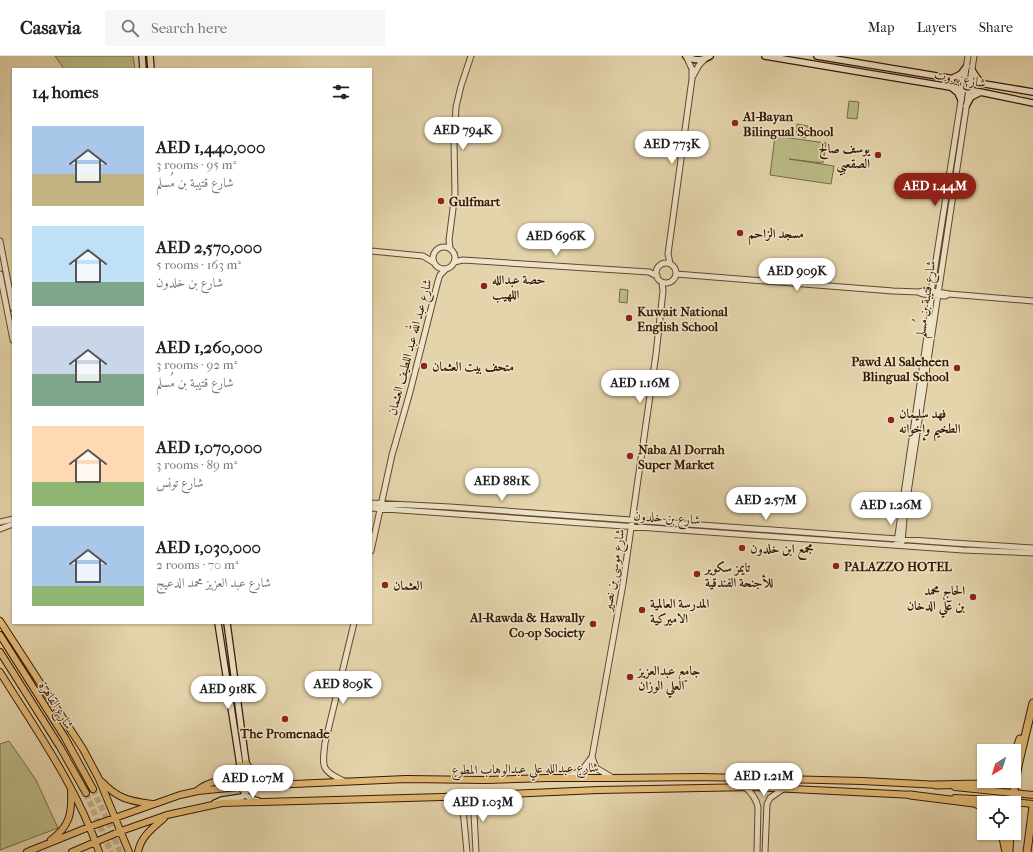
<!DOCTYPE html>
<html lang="en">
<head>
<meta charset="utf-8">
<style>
	body { margin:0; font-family:"IM FELL French Canon",Amiri,serif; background:#f6f6f6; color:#222; height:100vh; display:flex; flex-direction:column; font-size:15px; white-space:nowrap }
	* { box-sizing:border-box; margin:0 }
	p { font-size:13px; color:#767676 }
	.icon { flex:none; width:22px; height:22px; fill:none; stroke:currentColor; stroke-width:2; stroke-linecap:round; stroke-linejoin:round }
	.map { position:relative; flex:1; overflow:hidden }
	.panel { position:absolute; left:12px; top:12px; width:360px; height:556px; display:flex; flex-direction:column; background:#fff; border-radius:0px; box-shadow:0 1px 3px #0004 }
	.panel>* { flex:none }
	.needle { width:26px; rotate:218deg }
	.fabs { position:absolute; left:977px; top:688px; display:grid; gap:8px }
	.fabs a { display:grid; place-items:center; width:44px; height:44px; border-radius:0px; background:#fff; box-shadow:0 1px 3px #0004; font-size:20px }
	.price { position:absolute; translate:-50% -34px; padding:0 9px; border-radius:14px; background:#fff; color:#222; font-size:13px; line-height:26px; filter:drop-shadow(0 1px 2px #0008) }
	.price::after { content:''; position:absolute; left:50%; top:24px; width:12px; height:9px; margin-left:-6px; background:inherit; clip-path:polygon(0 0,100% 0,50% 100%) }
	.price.current { background:#8f2418; color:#fff }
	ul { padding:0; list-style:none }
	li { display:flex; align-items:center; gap:12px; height:100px; padding:0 20px }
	li span { display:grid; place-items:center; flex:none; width:112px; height:80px; border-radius:0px; color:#555 }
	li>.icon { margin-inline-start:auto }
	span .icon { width:48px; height:48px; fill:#fffc; stroke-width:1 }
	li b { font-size:17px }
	h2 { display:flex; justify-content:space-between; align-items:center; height:48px; padding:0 20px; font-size:17px }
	header { display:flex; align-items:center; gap:24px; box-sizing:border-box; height:56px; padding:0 20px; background:#fff; border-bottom:1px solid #e0e0e0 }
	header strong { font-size:19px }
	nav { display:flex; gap:22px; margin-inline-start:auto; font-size:14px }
	.search { width:280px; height:36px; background:#f6f6f6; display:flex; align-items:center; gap:10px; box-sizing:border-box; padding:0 14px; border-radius:0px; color:#767676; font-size:15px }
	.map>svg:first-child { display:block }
	.green { fill:#babb85; stroke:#786a44 }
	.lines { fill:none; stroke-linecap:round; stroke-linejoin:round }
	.primary-tunnel { stroke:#c1ae89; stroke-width:6; stroke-dasharray:6 3; stroke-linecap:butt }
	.tertiary-casing { stroke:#62472c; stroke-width:7 }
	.secondary-casing { stroke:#371802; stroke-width:8 }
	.primary-casing { stroke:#371802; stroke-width:8 }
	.motorway-casing { stroke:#371802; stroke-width:9 }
	.tertiary { stroke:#ede3c8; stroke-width:5 }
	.secondary { stroke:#ede3c8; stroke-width:5.5 }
	.primary { stroke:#e2ba76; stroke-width:6 }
	.motorway { stroke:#e2ba76; stroke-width:7 }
	.poi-dot { fill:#8f2418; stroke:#ede3c8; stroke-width:1.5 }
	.labels { text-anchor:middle; stroke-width:3; stroke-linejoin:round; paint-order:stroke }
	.street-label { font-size:13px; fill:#371802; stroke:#ede3c8 }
	.poi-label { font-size:13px; font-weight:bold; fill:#371802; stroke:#ede3c8; text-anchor:start }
</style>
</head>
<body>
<header>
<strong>Casavia</strong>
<div class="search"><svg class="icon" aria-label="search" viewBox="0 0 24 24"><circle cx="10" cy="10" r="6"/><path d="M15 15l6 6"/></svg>Search here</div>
<nav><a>Map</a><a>Layers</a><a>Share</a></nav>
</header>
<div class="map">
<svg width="1033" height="796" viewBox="0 0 1033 796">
	<rect width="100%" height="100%" fill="#e4d4ab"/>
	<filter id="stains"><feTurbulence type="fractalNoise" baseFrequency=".005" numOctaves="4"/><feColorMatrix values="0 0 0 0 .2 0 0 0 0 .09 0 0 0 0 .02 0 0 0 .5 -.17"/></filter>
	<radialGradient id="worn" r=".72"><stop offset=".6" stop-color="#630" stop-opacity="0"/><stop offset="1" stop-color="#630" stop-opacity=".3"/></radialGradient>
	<path class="green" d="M 55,0 L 133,0 L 135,13 L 64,13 Z
		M 849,45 L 859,46 L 857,63 L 847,62 Z
		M 797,68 L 808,70 L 806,82 L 796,80 Z
		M 775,80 L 826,87 L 823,107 L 789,103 L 834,110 L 831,128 L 770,119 Z
		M 620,233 L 628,234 L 627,247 L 619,246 Z
		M 9,685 L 36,724 L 58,772 L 0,794 L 0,688 Z"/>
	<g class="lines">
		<path class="primary-tunnel" d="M 93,733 L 109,768 L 120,796
			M 86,737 L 111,796"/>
		<g class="tertiary-casing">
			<path id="tertiary" d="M 693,20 L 699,9 L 706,2
				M 0,185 L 13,252
				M433 202a11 11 0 1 1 22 0a11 11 0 1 1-22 0Z
				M 450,192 L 449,184 L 455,137 L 454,87 L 456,51 L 461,30 L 471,0
				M 371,195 L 423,200 L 433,206
				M 454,206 L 463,204 L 649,216 L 657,220
				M 670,207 L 668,198 L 692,23 L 692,13 L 686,0
				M656 217a10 10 0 1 1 20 0a10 10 0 1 1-20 0Z
				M 0,218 L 13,284
				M 676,218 L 893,235 L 919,236 L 923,235 L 931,235 L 949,238 L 1033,245
				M 920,237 L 923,238 L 945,240 L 949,238
				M 371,447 L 450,451 L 953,487 L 1033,492
				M 371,452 L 963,494 L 1033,497
				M 0,466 L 13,463
				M 0,473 L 13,468
				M 897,486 L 929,266 L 932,230 L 968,0
				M 902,486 L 904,463 L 974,0
				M 371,495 L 392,399 L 410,336 L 438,225 L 440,219 L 446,213
				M 567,721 L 582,714 L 592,701
				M 613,722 L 596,712 L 592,701 L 623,528 L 656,298 L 663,235 L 662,226
				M 344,725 C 321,715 322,711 325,687 L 354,567
				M 745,731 C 752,737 756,742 758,751 L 757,796
				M 443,741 L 457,746 L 463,754 L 467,796
				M 476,796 L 474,757 L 483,745 L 492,739
				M 765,796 L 767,748 L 770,742 L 783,733"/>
		</g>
		<g class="secondary-casing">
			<path id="secondary" d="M 142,0 L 143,13
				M 150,0 L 151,13
				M 686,0 C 694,5 702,5 710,0
				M 765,0 L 980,36 L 1033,47
				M 817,0 L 1033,36
				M 972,14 L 977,22 L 983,27
				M 953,22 L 961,18 L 967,10
				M 952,32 L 958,37 L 961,44
				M 966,50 L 971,41 L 979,37
				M 218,567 L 240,709 C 241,726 238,740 258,745
				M 215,747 L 222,744 L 242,741 L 248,733 L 246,707 L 227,567"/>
		</g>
		<g class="primary-casing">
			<path id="primary" d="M 0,565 L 83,693 L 99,723 L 129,796
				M 0,579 L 64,680 L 93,733
				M 0,596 L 60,691 L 86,737
				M 0,616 C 36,674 77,731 99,796
				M 246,707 C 253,719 259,725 272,727
				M 102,726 C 118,743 130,745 152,748
				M 955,731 L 1033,739
				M 198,734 C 213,721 228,729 240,709
				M 955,742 L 993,744 L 1033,748
				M 51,784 C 70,770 72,757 71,735
				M 27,796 L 89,771 L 180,739 L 198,735 L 248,730 L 406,723 L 486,724 L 547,722 L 613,722 L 701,721 L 862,725 L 940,729
				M 72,796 L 121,775 L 167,759 L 222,747 L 442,741 L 598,734 L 754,731 L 914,739
				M 138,796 C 141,780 153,772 164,762"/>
		</g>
		<g class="motorway-casing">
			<path id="motorway" d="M 1014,700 L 1020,683
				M 936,729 L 978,728 L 991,725
				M 910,739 L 974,747 L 984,751
				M 1012,747 L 1018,710 L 1033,647
				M 1002,777 L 1006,796
				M 1009,795 L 1010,777
				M 1027,796 L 1033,750"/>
		</g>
		<use href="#tertiary" class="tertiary"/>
		<use href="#secondary" class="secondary"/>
		<use href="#primary" class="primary"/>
		<use href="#motorway" class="motorway"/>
	</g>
	<g class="poi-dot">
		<circle cx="735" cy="67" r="4"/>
		<circle cx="878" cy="99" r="4"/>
		<circle cx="441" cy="145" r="4"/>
		<circle cx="740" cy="177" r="4"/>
		<circle cx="484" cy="230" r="4"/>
		<circle cx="629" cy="262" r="4"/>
		<circle cx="424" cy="310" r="4"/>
		<circle cx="957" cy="312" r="4"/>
		<circle cx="891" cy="364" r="4"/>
		<circle cx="630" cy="400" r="4"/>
		<circle cx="742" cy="492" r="4"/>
		<circle cx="836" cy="510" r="4"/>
		<circle cx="697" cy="518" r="4"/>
		<circle cx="385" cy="529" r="4"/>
		<circle cx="973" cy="541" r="4"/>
		<circle cx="642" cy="554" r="4"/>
		<circle cx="593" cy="568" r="4"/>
		<circle cx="630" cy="621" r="4"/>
		<circle cx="285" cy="663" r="4"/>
	</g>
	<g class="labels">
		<g class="street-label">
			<text transform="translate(960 22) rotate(10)" y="5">شارع بيروت</text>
			<text transform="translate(925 243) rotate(-82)" y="5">شارع قتيبة بن مُسلم</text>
			<text transform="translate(409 291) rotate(-75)" y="5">شارع عبد الله عبد اللطيف العثمان</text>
			<text transform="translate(667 461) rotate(4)" y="5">شارع بن خلدون</text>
			<text transform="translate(613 514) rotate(-81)" y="5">شارع موسى بن نصير</text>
			<text transform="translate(57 649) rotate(58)" y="5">شارع القاهرة</text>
			<text transform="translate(525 712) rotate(-1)" y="5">شارع عبدالله علي عبدالوهاب المطوع</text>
		</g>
		<g class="poi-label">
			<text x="743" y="65">Al-Bayan<tspan x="743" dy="15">Bilingual School</tspan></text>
			<text x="870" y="97" text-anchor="end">يوسف صالح<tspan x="870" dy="15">الصقعبي</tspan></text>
			<text x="449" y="150">Gulfmart</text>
			<text x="748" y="182">مسجد الزاحم</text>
			<text x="492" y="228">حصة عبدالله<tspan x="492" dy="15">اللهيب</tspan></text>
			<text x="637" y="260">Kuwait National<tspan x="637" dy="15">English School</tspan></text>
			<text x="949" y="310" text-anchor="end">Pawd Al Saleheen<tspan x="949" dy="15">Blingual School</tspan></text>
			<text x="432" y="315">متحف بيت العثمان</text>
			<text x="899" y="362">فهد سليمان<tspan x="899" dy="15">الطخيم وإخوانه</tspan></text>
			<text x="638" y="398">Naba Al Dorrah<tspan x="638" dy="15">Super Market</tspan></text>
			<text x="750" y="497">مجمع ابن خلدون</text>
			<text x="844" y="515">PALAZZO HOTEL</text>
			<text x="705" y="516">تايمز سكوير<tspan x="705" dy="15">للأجنحة الفندقية</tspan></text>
			<text x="393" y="534">العثمان</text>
			<text x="965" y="539" text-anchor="end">الحاج محمد<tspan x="965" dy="15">بن علي الدخان</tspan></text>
			<text x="650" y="552">المدرسة العالمية<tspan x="650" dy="15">الاميركية</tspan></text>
			<text x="585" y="566" text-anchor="end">Al-Rawda &amp; Hawally<tspan x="585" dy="15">Co-op Society</tspan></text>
			<text x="638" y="619">جامع عبدالعزيز<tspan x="638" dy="15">العلي الوزان</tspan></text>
			<text x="285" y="682" text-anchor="middle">The Promenade</text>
		</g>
	</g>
	<rect width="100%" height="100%" filter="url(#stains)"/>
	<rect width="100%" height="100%" fill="url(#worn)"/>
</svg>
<div class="fabs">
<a><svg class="needle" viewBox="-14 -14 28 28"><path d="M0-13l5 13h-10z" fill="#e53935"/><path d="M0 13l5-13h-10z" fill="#767676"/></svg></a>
<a><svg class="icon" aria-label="locate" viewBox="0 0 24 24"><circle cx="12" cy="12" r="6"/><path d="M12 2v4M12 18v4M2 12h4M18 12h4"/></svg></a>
</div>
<b class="price" style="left:463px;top:95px">AED 794K</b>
<b class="price" style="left:672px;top:109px">AED 773K</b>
<b class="price current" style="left:935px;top:151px">AED 1.44M</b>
<b class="price" style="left:556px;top:201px">AED 696K</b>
<b class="price" style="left:797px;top:236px">AED 909K</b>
<b class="price" style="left:640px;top:348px">AED 1.16M</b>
<b class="price" style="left:502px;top:446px">AED 881K</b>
<b class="price" style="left:766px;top:465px">AED 2.57M</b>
<b class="price" style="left:891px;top:470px">AED 1.26M</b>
<b class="price" style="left:343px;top:649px">AED 809K</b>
<b class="price" style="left:228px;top:654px">AED 918K</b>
<b class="price" style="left:764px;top:741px">AED 1.21M</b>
<b class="price" style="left:253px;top:743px">AED 1.07M</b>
<b class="price" style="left:483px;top:767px">AED 1.03M</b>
<section class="panel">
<h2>14 homes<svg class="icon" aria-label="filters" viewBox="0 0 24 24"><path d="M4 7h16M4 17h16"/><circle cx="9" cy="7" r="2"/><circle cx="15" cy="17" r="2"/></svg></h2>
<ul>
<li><span style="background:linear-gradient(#a9c7e8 60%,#c2b280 0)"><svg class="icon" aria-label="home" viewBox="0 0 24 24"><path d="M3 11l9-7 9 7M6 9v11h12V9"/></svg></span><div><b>AED 1,440,000</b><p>3 rooms · 95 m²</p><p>شارع قتيبة بن مُسلم</p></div></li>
<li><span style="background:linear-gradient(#bfe0f5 70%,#7fa58c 0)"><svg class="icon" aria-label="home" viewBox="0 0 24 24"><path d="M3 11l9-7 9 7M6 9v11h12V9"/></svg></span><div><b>AED 2,570,000</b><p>5 rooms · 163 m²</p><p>شارع بن خلدون</p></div></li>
<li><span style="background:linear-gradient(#c9d6e8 60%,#7fa58c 0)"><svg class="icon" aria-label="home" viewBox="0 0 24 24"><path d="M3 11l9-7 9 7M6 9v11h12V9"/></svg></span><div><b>AED 1,260,000</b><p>3 rooms · 92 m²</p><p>شارع قتيبة بن مُسلم</p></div></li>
<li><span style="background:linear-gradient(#ffd9b3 70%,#8fb573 0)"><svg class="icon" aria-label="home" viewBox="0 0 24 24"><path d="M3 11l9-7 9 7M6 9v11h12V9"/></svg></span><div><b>AED 1,070,000</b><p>3 rooms · 89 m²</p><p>شارع تونس</p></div></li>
<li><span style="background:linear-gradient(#a9c7e8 75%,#8fb573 0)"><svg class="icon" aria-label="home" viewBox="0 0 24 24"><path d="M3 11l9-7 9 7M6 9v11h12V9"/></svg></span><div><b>AED 1,030,000</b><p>2 rooms · 70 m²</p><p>شارع عبد العزيز محمد الدعيج</p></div></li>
</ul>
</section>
</div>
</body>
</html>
